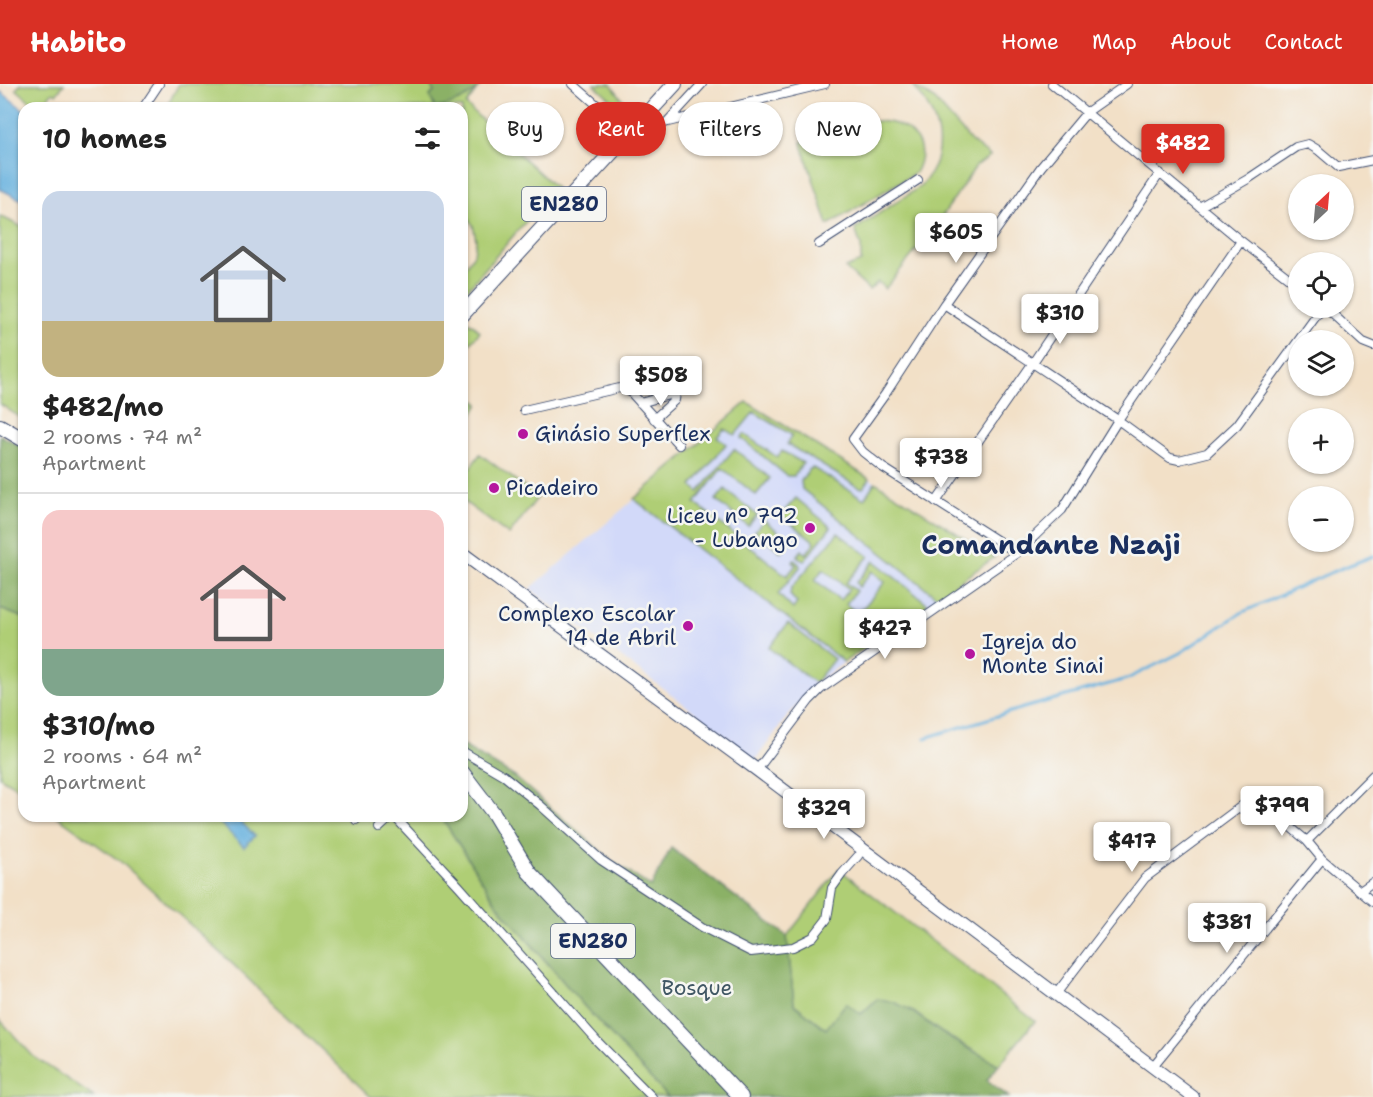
<!DOCTYPE html>
<html lang="en">
<head>
<meta charset="utf-8">
<style>
	body { margin:0; font-family:"Shantell Sans",sans-serif; background:#f2f2f2; color:#222; height:100vh; display:flex; flex-direction:column; font-size:22px; white-space:nowrap }
	* { box-sizing:border-box; margin:0 }
	p { font-size:20px; color:#767676 }
	.icon { flex:none; width:33px; height:33px; fill:none; stroke:currentColor; stroke-width:2; stroke-linecap:round; stroke-linejoin:round }
	.map { position:relative; flex:1; overflow:hidden }
	.drawer { position:absolute; left:18px; top:18px; width:450px; height:720px; display:flex; flex-direction:column; background:#fff; border-radius:18px; box-shadow:0 2px 4px #0004 }
	.drawer>* { flex:none }
	.banner { position:absolute; left:486px; top:18px; width:570px; height:54px; display:flex; gap:12px }
	.needle { width:39px; rotate:26deg }
	.controls { position:absolute; left:1288px; top:90px; display:grid; gap:12px }
	.controls a { display:grid; place-items:center; width:66px; height:66px; border-radius:50%; background:#fff; box-shadow:0 2px 4px #0004; font-size:30px }
	.price { position:absolute; translate:-50% -51px; padding:0 14px; border-radius:6px; background:#fff; color:#222; font-size:20px; line-height:39px; filter:drop-shadow(0 2px 3px #0008) }
	.price::after { content:''; position:absolute; left:50%; top:36px; width:18px; height:14px; margin-left:-9px; background:inherit; clip-path:polygon(0 0,100% 0,50% 100%) }
	.price.on { background:#d93025; color:#fff }
	ul { padding:0; list-style:none }
	li { display:grid; align-content:center; gap:12px; height:318px; padding:0 24px }
	li+li { border-top:2px solid #e0e0e0 }
	li span { display:grid; place-items:center; height:186px; border-radius:18px; color:#555 }
	li>.icon { margin-inline-start:auto }
	span .icon { width:108px; height:108px; fill:#fffc; stroke-width:1 }
	li b { font-size:26px }
	h2 { display:flex; justify-content:space-between; align-items:center; height:72px; padding:0 24px; font-size:26px }
	.pill { padding:0 21px; border-radius:27px; background:#fff; box-shadow:0 2px 4px #0004; font-size:21px; line-height:54px }
	.pill.on { background:#d93025; color:#fff }
	header { display:flex; align-items:center; gap:36px; box-sizing:border-box; height:84px; padding:0 30px; background:#d93025; color:#fff }
	header strong { font-size:28px }
	nav { display:flex; gap:33px; margin-inline-start:auto; font-size:21px }
	.map>svg:first-child { display:block }
	.built { fill:#d2d9f9 }
	.green { fill:#afce75; stroke:#657e6a; stroke-width:1.5; fill-rule:evenodd }
	.forest { fill:#8bb166; stroke:#537062; stroke-width:1.5 }
	.water { fill:#65b0de; stroke:#40709e; stroke-width:1.5 }
	.lines { fill:none; stroke-linecap:round; stroke-linejoin:round }
	.stream { stroke:#65b0de; stroke-width:3 }
	.minor-casing { stroke:#3b4a6e; stroke-width:10 }
	.secondary-casing { stroke:#3b4a6e; stroke-width:14 }
	.primary-casing { stroke:#3b4a6e; stroke-width:16 }
	.minor { stroke:#fff; stroke-width:8 }
	.secondary { stroke:#fff; stroke-width:12 }
	.primary { stroke:#fff; stroke-width:14 }
	.poi-dot { fill:#b5179e; stroke:#f6f6f2; stroke-width:2 }
	.labels { text-anchor:middle; stroke-width:5; stroke-linejoin:round; paint-order:stroke }
	.shield { fill:#f6f6f2; stroke:#5d6b8a; stroke-width:1.5 }
	.shield-label { font-size:20px; font-weight:bold; fill:#1b2f5e }
	.poi-label { font-size:21px; fill:#1b2f5e; stroke:#f6f6f2; text-anchor:start }
	.park-label { font-size:21px; fill:#405764; stroke:#f6f6f2 }
	.district-label { font-size:27px; font-weight:bold; fill:#1b2f5e; stroke:#f6f6f2 }
</style>
</head>
<body>
<header>
<strong>Habito</strong>
<nav><a>Home</a><a>Map</a><a>About</a><a>Contact</a></nav>
</header>
<div class="map">
<svg width="1373" height="1013" viewBox="0 0 1373 1013">
	<rect width="100%" height="100%" fill="#f6f6f2"/>
	<filter id="ink" filterUnits="userSpaceOnUse"><feTurbulence type="fractalNoise" baseFrequency=".0167" numOctaves="2"/><feDisplacementMap in="SourceGraphic" scale="12" xChannelSelector="R" yChannelSelector="G"/><feConvolveMatrix kernelMatrix="1 2 1 2 8 2 1 2 1" color-interpolation-filters="sRGB"/></filter>
	<filter id="wash" filterUnits="userSpaceOnUse"><feTurbulence type="fractalNoise" baseFrequency=".008" numOctaves="4" result="noise"/><feDisplacementMap in="SourceGraphic" scale="24" xChannelSelector="R" yChannelSelector="G"/><feGaussianBlur stdDeviation="1.35" result="paint"/><feColorMatrix in="noise" values="0 0 0 0 0 0 0 0 0 0 0 0 0 0 0 0 0 1.4 0 .05"/><feComposite in="paint" operator="in"/></filter>
	<g filter="url(#wash)">
		<rect width="100%" height="100%" fill="#f2e0c7"/>
		<path class="built" d="M 747,318 L 995,473 L 815,599 L 783,638 L 754,678 L 730,661 L 733,657 L 530,505 Z"/>
		<path class="green" d="M 21,0 L 64,0 L 56,10 L 53,8 L 42,20 L 45,24 L 38,24 L 16,5 Z
			M 179,0 L 430,0 L 434,8 L 430,12 L 435,24 L 166,24 Z
			M 594,0 L 611,0 L 629,24 L 622,31 L 615,26 L 609,27 L 616,20 Z
			M 912,1 L 935,16 L 971,57 L 990,72 L 976,82 L 935,143 L 885,205 L 878,198 L 869,206 L 845,184 L 861,178 L 861,162 L 855,145 L 921,102 C 950,69 940,32 912,1 Z
			M 476,7 L 466,21 L 557,105 L 520,144 L 462,212 L 462,187 L 474,170 L 476,156 L 473,141 L 462,128 L 462,24 L 438,24 Z
			M 877,37 C 908,38 932,58 915,89 L 828,141 L 801,58 Z
			M 0,132 L 24,144 L 24,336 L 0,320 Z
			M 464,237 L 474,241 L 480,248 L 462,267 Z
			M 471,313 L 479,320 L 462,349 L 462,331 Z
			M 747,318 L 870,395 L 863,404 L 858,403 L 787,360 L 792,351 L 754,328 L 735,351 L 724,345 L 717,353 L 726,360 L 692,402 L 699,408 L 734,365 L 770,394 L 756,411 L 722,384 L 695,419 L 787,492 L 796,481 L 793,478 L 794,476 L 799,480 L 800,483 L 778,510 L 793,525 L 797,519 L 790,511 L 791,504 L 838,449 L 869,472 L 846,499 L 856,507 L 846,520 L 858,530 L 885,498 L 872,487 L 859,503 L 856,499 L 874,477 L 928,520 L 844,578 L 634,415 ZM 823,485 L 849,505 L 840,516 L 815,496 Z
			M 744,350 L 777,373 L 782,367 L 803,379 L 794,392 L 787,392 L 741,354 Z
			M 480,370 L 538,413 L 509,451 L 462,416 L 462,395 Z
			M 813,384 L 864,415 L 875,398 L 995,473 L 937,513 L 802,405 L 801,397 L 810,385 Z
			M 725,405 L 757,431 L 748,442 L 716,416 Z
			M 796,414 L 831,443 L 804,477 L 797,472 L 802,466 L 806,470 L 815,458 L 781,431 Z
			M 764,436 L 790,457 L 781,468 L 755,447 Z
			M 0,525 L 24,534 L 24,708 L 0,693 Z
			M 788,539 L 834,575 L 815,599 L 769,564 Z
			M 57,732 L 441,732 L 496,819 L 585,923 L 668,1013 L 371,1013 L 219,867 L 121,778 Z
			M 839,785 L 1035,937 L 999,981 L 942,949 L 911,926 L 877,915 L 861,930 L 826,945 L 794,920 L 787,852 Z
			M 0,936 L 33,972 L 94,1013 L 0,1013 Z"/>
		<path class="forest" d="M 430,0 L 482,0 C 472,13 451,22 435,24 L 430,12 L 434,8 Z
			M 0,351 L 24,364 L 24,534 L 0,525 Z
			M 462,661 L 515,693 L 612,777 L 651,803 L 671,764 L 787,852 L 794,920 L 826,945 L 846,919 L 861,930 L 877,915 C 905,917 919,934 942,949 C 960,961 980,970 999,981 L 987,996 L 1009,1013 L 668,1013 L 585,923 L 496,819 L 441,732 L 462,732 Z"/>
		<path class="water" d="M 0,7 L 24,26 L 24,117 L 0,105 Z
			M 221,732 L 235,732 L 255,752 L 244,763 L 217,736 Z"/>
		<g class="lines">
			<path class="stream" d="M 925,654 L 1027,623 L 1127,595 L 1180,569 L 1241,529 L 1332,488 L 1373,472"/>
		</g>
	</g>
	<g filter="url(#ink)">
		<g class="lines">
			<g class="minor-casing">
				<path id="minor" d="M 573,0 L 630,50 L 668,38 L 825,0
					M 1052,0 L 1241,157 L 1299,202
					M 143,24 L 159,0
					M 668,37 L 702,0
					M 1201,122 L 1248,95 L 1296,63 L 1308,60 L 1318,66 L 1338,83 L 1373,76
					M 819,160 L 918,96
					M 944,220 L 1118,336 L 1170,374 L 1179,376 L 1207,369 L 1237,341 L 1322,224
					M 1326,224 L 1363,258 L 1373,262
					M 651,296 L 656,315
					M 625,302 L 679,361
					M 524,326 L 672,292 L 676,309 L 640,319
					M 654,335 L 675,316 L 676,309
					M 936,418 L 1032,280 L 1160,89
					M 1017,469 L 882,383 L 863,368 L 853,355 L 886,309 L 944,220 L 1041,83 L 1087,28 L 1127,0
					M 462,667 L 503,691 L 540,721 L 601,776 L 702,843 L 751,868 L 793,863 L 813,853 L 827,835 L 832,804 L 842,790 L 858,772
					M 757,686 L 809,617 L 821,605 L 1017,469 L 1062,426 L 1118,336 L 1241,157
					M 394,732 L 459,802 L 597,957 L 652,1013
					M 356,736 L 359,732
					M 379,744 L 392,732
					M 1307,757 L 1373,691
					M 1360,807 L 1373,798
					M 1056,910 L 1145,794 L 1251,715 L 1263,720 L 1307,757 L 1322,775 L 1373,818
					M 1153,982 L 1322,775"/>
			</g>
			<g class="secondary-casing">
				<path id="secondary" d="M 462,469 L 757,686 L 1193,1013"/>
			</g>
			<g class="primary-casing">
				<path id="primary" d="M 462,231 L 675,0
					M 0,342 L 24,356
					M 462,688 L 494,730 L 529,788 L 741,1013"/>
			</g>
			<use href="#minor" class="minor"/>
			<use href="#secondary" class="secondary"/>
			<use href="#primary" class="primary"/>
		</g>
	</g>
	<g class="poi-dot">
		<circle cx="523" cy="350" r="6"/>
		<circle cx="494" cy="404" r="6"/>
		<circle cx="810" cy="444" r="6"/>
		<circle cx="688" cy="542" r="6"/>
		<circle cx="970" cy="570" r="6"/>
	</g>
	<g class="labels">
		<g class="shield">
			<rect x="522" y="103" width="84" height="34" rx="4.5"/>
			<rect x="551" y="840" width="84" height="34" rx="4.5"/>
		</g>
		<g class="shield-label">
			<text x="564" y="127">EN280</text>
			<text x="593" y="864">EN280</text>
		</g>
		<g class="poi-label">
			<text x="535" y="357">Ginásio Superflex</text>
			<text x="506" y="411">Picadeiro</text>
			<text x="798" y="439" text-anchor="end">Liceu nº 792<tspan x="798" dy="24">- Lubango</tspan></text>
			<text x="676" y="537" text-anchor="end">Complexo Escolar<tspan x="676" dy="24">14 de Abril</tspan></text>
			<text x="982" y="565">Igreja do<tspan x="982" dy="24">Monte Sinai</tspan></text>
		</g>
		<g class="park-label">
			<text x="697" y="911">Bosque</text>
		</g>
		<g class="district-label">
			<text x="1051" y="470">Comandante Nzaji</text>
		</g>
	</g>
</svg>
<div class="controls">
<a><svg class="needle" viewBox="-14 -14 28 28"><path d="M0-13l5 13h-10z" fill="#e53935"/><path d="M0 13l5-13h-10z" fill="#767676"/></svg></a>
<a><svg class="icon" aria-label="locate" viewBox="0 0 24 24"><circle cx="12" cy="12" r="6"/><path d="M12 2v4M12 18v4M2 12h4M18 12h4"/></svg></a>
<a><svg class="icon" aria-label="layers" viewBox="0 0 24 24"><path d="M12 4l9 5-9 5-9-5zM3 14l9 5 9-5"/></svg></a>
<a>+</a>
<a>−</a>
</div>
<b class="price on" style="left:1183px;top:91px">$482</b>
<b class="price" style="left:956px;top:180px">$605</b>
<b class="price" style="left:1060px;top:261px">$310</b>
<b class="price" style="left:661px;top:323px">$508</b>
<b class="price" style="left:941px;top:405px">$738</b>
<b class="price" style="left:885px;top:576px">$427</b>
<b class="price" style="left:1282px;top:753px">$799</b>
<b class="price" style="left:824px;top:756px">$329</b>
<b class="price" style="left:1132px;top:789px">$417</b>
<b class="price" style="left:1227px;top:870px">$381</b>
<div class="banner">
<a class="pill">Buy</a>
<a class="pill on">Rent</a>
<a class="pill">Filters</a>
<a class="pill">New</a>
</div>
<section class="drawer">
<h2>10 homes<svg class="icon" aria-label="filters" viewBox="0 0 24 24"><path d="M4 7h16M4 17h16"/><circle cx="9" cy="7" r="2"/><circle cx="15" cy="17" r="2"/></svg></h2>
<ul>
<li><span style="background:linear-gradient(#c9d6e8 70%,#c2b280 0)"><svg class="icon" aria-label="home" viewBox="0 0 24 24"><path d="M3 11l9-7 9 7M6 9v11h12V9"/></svg></span><div><b>$482/mo</b><p>2 rooms · 74 m²</p><p>Apartment</p></div></li>
<li><span style="background:linear-gradient(#f6c9c9 75%,#7fa58c 0)"><svg class="icon" aria-label="home" viewBox="0 0 24 24"><path d="M3 11l9-7 9 7M6 9v11h12V9"/></svg></span><div><b>$310/mo</b><p>2 rooms · 64 m²</p><p>Apartment</p></div></li>
</ul>
</section>
</div>
</body>
</html>
